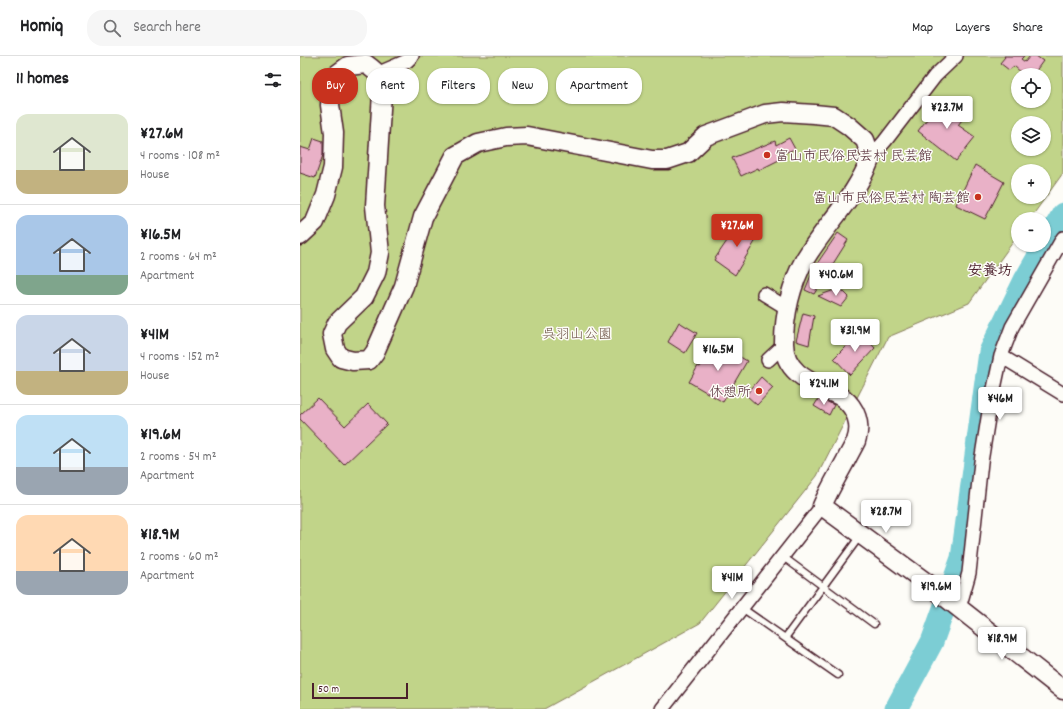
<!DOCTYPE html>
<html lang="en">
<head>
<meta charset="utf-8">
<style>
	body { margin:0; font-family:Dekko,"Klee One",sans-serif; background:#f6f6f6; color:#202124; height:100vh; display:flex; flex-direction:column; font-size:15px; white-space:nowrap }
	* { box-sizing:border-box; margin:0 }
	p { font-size:13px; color:#757577 }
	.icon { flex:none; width:22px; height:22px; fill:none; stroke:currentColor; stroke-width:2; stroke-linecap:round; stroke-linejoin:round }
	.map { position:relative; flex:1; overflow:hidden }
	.sheet { display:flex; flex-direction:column; background:#fff; width:300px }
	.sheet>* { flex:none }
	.guide { position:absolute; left:12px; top:12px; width:380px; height:36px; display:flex; gap:8px }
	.buttons { position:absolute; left:711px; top:12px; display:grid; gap:8px }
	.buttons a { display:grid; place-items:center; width:40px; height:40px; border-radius:50%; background:#fff; box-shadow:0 1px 3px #0004; font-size:20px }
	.scale { position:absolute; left:12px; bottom:10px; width:96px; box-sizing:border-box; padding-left:4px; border:2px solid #4a1f2b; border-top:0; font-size:11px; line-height:14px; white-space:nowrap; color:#4a1f2b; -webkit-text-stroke:3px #fdfcf7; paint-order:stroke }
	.price { position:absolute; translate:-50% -34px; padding:0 9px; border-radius:4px; background:#fff; color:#222; font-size:13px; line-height:26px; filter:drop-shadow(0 1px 2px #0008) }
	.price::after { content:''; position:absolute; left:50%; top:24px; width:12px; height:9px; margin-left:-6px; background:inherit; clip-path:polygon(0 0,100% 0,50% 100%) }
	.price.on { background:#c8321e; color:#fff }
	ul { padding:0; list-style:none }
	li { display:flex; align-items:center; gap:12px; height:100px; padding:0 16px }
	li+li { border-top:1px solid #e0e0e0 }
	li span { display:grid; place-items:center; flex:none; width:112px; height:80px; border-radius:12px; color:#555 }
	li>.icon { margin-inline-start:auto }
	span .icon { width:48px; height:48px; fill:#fffc; stroke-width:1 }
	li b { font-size:17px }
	h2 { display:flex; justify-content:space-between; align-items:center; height:48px; padding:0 16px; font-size:17px }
	.chip { padding:0 14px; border-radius:16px; background:#fff; box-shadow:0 1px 3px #0004; font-size:14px; line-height:36px }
	.chip.on { background:#c8321e; color:#fff }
	header { display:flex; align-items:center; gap:24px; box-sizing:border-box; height:56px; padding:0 20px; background:#fff; border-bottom:1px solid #e0e0e0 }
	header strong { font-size:19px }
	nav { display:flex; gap:22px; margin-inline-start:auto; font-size:14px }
	.search { width:280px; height:36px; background:#f6f6f6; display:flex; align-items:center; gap:10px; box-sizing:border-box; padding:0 14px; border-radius:16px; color:#757577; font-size:15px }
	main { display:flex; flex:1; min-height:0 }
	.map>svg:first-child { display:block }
	.green { fill:#c1d489; stroke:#867a5a; fill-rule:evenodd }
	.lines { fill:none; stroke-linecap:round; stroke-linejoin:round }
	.river { stroke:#7ccdd4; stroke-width:23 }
	.building { fill:#e9b1c7; stroke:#4a1f2b }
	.lane-casing { stroke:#4a1f2b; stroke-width:9 }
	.street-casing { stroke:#4a1f2b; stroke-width:16 }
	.secondary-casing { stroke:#4a1f2b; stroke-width:21 }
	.lane { stroke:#fdfcf7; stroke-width:6 }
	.street { stroke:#fdfcf7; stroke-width:13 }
	.secondary { stroke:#fdfcf7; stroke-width:18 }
	.poi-dot { fill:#c8321e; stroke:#fdfcf7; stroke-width:1.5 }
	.labels { text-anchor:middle; stroke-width:3; stroke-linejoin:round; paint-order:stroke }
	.poi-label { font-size:14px; fill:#4a1f2b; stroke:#fdfcf7; text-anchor:end }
	.park-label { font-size:14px; fill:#6e5547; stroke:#fdfcf7 }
	.neighbourhood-label { font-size:15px; font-weight:bold; fill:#4a1f2b; stroke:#fdfcf7 }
</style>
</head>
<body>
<header>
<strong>Homiq</strong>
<div class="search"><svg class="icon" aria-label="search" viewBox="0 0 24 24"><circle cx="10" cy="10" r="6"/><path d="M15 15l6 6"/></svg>Search here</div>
<nav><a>Map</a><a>Layers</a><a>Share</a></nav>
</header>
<main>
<section class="sheet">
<h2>11 homes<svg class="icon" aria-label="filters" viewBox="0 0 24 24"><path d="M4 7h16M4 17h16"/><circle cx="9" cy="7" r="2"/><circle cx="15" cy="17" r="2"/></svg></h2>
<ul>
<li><span style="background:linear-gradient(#dfe7d0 70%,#c2b280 0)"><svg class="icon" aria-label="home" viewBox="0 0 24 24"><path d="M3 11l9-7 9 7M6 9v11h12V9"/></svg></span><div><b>¥27.6M</b><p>4 rooms · 108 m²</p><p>House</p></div></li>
<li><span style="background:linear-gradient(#a9c7e8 75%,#7fa58c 0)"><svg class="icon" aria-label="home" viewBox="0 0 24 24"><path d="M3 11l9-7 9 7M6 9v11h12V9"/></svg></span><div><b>¥16.5M</b><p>2 rooms · 64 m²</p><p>Apartment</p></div></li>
<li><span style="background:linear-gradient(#c9d6e8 70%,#c2b280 0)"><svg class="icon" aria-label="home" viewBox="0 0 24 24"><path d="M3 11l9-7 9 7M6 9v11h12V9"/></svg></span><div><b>¥41M</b><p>4 rooms · 152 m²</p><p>House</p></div></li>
<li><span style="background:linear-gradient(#bfe0f5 65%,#9aa5b1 0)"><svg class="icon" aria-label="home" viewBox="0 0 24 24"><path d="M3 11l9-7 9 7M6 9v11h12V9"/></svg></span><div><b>¥19.6M</b><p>2 rooms · 54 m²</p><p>Apartment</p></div></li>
<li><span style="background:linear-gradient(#ffd9b3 70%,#9aa5b1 0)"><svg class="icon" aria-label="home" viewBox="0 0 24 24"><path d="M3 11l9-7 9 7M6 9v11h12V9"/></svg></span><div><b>¥18.9M</b><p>2 rooms · 60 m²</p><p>Apartment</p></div></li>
</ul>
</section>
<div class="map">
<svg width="763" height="653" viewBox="0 0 763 653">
	<rect width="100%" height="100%" fill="#fdfcf7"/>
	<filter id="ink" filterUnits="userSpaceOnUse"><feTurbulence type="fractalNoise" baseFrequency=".025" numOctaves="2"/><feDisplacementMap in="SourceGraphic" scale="8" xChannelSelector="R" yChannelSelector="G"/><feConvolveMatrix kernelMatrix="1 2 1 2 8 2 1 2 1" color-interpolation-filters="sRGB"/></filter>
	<g filter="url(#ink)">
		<path class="green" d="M 0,0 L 763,0 L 763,117 L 730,163 L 718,163 L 718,179 L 669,247 L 588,281 L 517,420 L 400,567 L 244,653 L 0,653 ZM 718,19 L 744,19 L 744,45 L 718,45 ZM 718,67 L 744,67 L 744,93 L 718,93 ZM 718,115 L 744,115 L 744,141 L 718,141 Z"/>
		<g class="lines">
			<path class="river" d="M 596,653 L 632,586 L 662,502 L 690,296 L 725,224 L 763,158"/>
		</g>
		<path class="building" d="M 704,0 L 724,0 L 721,3 L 725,6 L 730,0 L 736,0 L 743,5 L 735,16 L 732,14 L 728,19 L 724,19 L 714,10 L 709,14 L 700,7 L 705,1 Z
			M 637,42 L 640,45 L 642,43 L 665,60 L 658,69 L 675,81 L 656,105 L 618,75 L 634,54 L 630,50 Z
			M 14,82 L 23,85 L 23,99 L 15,122 L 0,117 L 0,91 L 10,94 Z
			M 489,82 L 495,93 L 481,98 L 483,102 L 459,114 L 458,112 L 441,120 L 432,102 L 475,85 L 476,89 Z
			M 675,109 L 704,126 L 685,163 L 656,149 Z
			M 440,166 L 459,179 L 435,219 L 414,204 Z
			M 538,177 L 548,184 L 514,238 L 505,234 L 514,212 Z
			M 540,232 L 549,241 L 541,251 L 518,240 Z
			M 503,257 L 514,260 L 509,289 L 496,285 Z
			M 379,266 L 397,277 L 385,297 L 368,286 Z
			M 560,276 L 575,292 L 550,319 L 534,302 Z
			M 415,286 L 447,305 L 423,346 L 389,326 L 398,310 L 400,311 Z
			M 461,321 L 473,332 L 457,349 L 446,339 Z
			M 18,342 L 45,370 L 68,348 L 87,368 L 44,409 L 0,363 L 0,359 Z
			M 519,342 L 534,349 L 529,359 L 514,350 Z"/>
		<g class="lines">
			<g class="lane-casing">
				<path id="lane" d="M 482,500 L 574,568
					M 442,552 L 538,619
					M 485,582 L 560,480"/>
			</g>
			<g class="street-casing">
				<path id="street" d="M 79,17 L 107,5 L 112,0
					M 571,101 L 585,85 L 635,20 L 656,0
					M 464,238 L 487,252
					M 701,300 L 763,338
					M 468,304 L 484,289
					M 659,552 L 669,517 L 681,406 L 689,356 L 701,300 L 712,271 L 763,182
					M 362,653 L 522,450"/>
			</g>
			<g class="secondary-casing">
				<path id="secondary" d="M 0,180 L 15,166 L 26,139 L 33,111 L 34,77 L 30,49 L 33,21 L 48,10 L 66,8 C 80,18 81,20 82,37 L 75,150 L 80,197 L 76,217 L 64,241 L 37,267 L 32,278 L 35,293 L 41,302 L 53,305 L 69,304 L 75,296 L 104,230 L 123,161 L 155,100 L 178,87 L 206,81 L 227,80 L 352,104 L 367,104 L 388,97 L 406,80 L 465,58 L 483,56 L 514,58 L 534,60 L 549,70 L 565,84 L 571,101 C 556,141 527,167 505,203 C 491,228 484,259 484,287 C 484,315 508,325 529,335 C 533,337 539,339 543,342 C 556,352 562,369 556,385 C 553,391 549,398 546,404 C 538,419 529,434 522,450 L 631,530 L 763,634"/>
			</g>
			<use href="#lane" class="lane"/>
			<use href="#street" class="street"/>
			<use href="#secondary" class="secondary"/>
		</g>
	</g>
	<g class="poi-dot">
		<circle cx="467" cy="99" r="4"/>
		<circle cx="678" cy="141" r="4"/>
		<circle cx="459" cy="335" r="4"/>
	</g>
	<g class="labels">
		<g class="poi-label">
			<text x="475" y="104" text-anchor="start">富山市民俗民芸村 民芸館</text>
			<text x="670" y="146">富山市民俗民芸村 陶芸館</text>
			<text x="451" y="340">休憩所</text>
		</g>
		<g class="park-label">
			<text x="277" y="282">呉羽山公園</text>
		</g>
		<g class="neighbourhood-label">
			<text x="690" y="219">安養坊</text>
		</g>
	</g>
</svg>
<div class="buttons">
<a><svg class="icon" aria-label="locate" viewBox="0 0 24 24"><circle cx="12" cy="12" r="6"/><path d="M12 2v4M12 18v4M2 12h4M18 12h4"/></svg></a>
<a><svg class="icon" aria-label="layers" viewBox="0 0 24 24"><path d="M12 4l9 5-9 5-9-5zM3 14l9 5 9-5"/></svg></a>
<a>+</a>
<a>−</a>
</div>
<div class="scale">50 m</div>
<b class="price" style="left:647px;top:74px">¥23.7M</b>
<b class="price on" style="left:437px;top:192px">¥27.6M</b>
<b class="price" style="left:536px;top:241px">¥40.6M</b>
<b class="price" style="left:555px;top:297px">¥31.9M</b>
<b class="price" style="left:418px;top:316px">¥16.5M</b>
<b class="price" style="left:524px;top:350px">¥24.1M</b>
<b class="price" style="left:700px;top:365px">¥46M</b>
<b class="price" style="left:586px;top:478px">¥28.7M</b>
<b class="price" style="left:432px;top:544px">¥41M</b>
<b class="price" style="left:636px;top:553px">¥19.6M</b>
<b class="price" style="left:702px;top:605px">¥18.9M</b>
<div class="guide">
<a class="chip on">Buy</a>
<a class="chip">Rent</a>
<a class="chip">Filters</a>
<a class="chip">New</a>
<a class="chip">Apartment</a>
</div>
</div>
</main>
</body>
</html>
